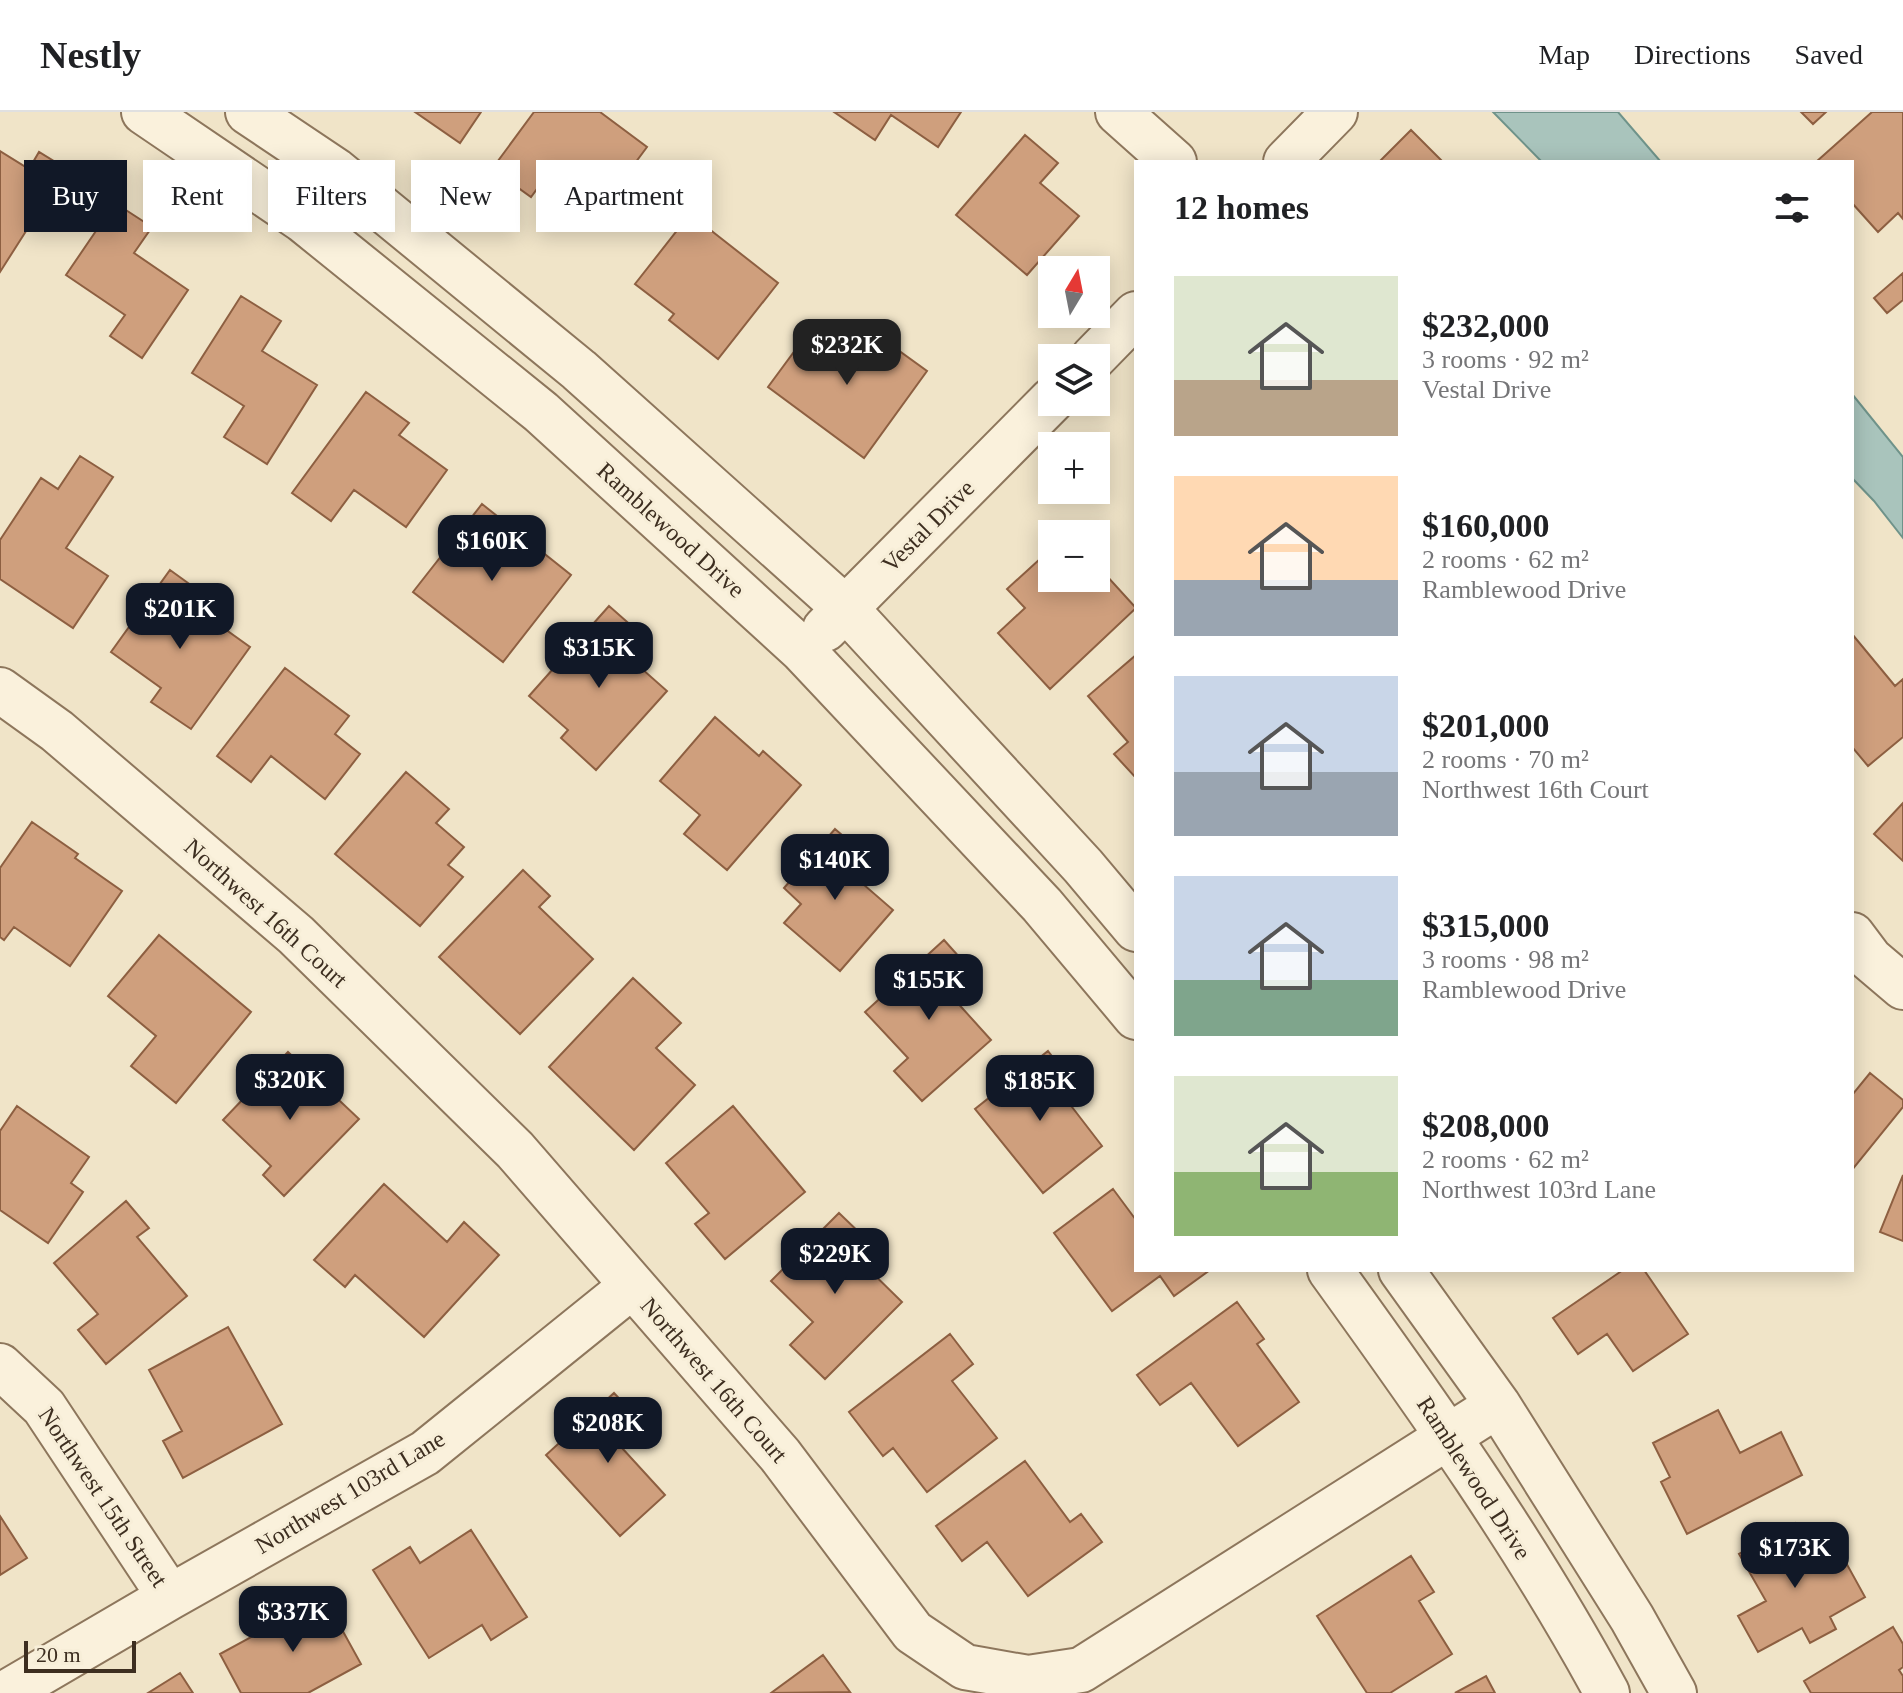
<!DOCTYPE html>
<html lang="en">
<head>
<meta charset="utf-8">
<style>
	body { margin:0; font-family:"Times New Roman",serif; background:#f2f2f2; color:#202124; height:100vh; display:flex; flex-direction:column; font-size:30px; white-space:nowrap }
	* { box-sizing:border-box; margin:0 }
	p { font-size:26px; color:#757577 }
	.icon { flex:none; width:44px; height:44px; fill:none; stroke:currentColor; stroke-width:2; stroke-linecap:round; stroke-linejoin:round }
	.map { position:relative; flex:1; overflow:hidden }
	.side { position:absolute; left:1134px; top:48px; width:720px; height:1112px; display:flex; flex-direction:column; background:#fff; border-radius:0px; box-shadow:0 4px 20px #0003 }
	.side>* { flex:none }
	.hud { position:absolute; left:24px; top:48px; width:760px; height:72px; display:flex; gap:16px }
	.needle { width:52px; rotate:10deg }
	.buttons { position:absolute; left:1038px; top:144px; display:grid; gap:16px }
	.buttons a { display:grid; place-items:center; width:72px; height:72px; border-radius:0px; background:#fff; box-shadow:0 4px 20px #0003; font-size:40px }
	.scale { position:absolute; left:24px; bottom:20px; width:112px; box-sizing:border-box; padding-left:8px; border:4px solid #3d2e20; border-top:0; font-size:22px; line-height:28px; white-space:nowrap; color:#3d2e20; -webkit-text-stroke:6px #f7eed8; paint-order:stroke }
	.price { position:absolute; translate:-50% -68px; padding:0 18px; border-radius:16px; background:#111827; color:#fff; font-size:26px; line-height:52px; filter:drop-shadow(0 2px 4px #0008) }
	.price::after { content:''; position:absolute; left:50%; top:48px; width:24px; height:18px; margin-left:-12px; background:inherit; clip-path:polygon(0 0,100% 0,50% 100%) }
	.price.current { background:#222; color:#fff }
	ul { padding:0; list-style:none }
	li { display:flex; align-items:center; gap:24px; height:200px; padding:0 40px }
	li span { display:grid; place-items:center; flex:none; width:224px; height:160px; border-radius:0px; color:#555 }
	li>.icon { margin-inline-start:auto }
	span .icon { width:96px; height:96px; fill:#fffc; stroke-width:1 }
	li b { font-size:34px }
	h2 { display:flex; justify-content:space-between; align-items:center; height:96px; padding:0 40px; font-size:34px }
	.pill { padding:0 28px; border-radius:0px; background:#fff; box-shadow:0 4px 20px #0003; font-size:28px; line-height:72px }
	.pill.current { background:#111827; color:#fff }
	header { display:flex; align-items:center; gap:48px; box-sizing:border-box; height:112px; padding:0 40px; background:#fff; border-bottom:2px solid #e0e0e0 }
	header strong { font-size:38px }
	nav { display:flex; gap:44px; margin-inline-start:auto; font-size:28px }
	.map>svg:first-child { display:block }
	.water { fill:#a9c4bc; stroke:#6f938a; stroke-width:2 }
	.building { fill:#cf9f7d; stroke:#8d5f41; stroke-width:2 }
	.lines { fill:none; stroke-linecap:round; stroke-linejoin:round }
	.minor-casing { stroke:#8d765c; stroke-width:48 }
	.minor { stroke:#faf1dc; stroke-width:44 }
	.labels { text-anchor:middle; stroke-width:6; stroke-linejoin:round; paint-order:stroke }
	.street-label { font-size:24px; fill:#3d2e20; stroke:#f7eed8 }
</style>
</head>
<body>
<header>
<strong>Nestly</strong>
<nav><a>Map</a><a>Directions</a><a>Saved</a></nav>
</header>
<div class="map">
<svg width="1903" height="1581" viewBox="0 0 1903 1581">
	<rect width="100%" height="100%" fill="#f0e4c8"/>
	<path class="water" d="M 1493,0 L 1618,0 L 1661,50 L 1542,50 Z
		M 1852,282 L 1903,345 L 1903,426 L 1874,389 L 1852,366 Z"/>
	<path class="building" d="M 415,0 L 481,0 L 460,31 Z
		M 534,0 L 600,0 L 647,35 L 603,94 L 573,71 L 577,66 L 556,51 L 531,85 L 492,57 Z
		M 834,0 L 961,0 L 938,35 L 891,3 L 875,28 Z
		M 1801,0 L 1826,0 L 1813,12 Z
		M 1872,0 L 1903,0 L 1903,107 L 1898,101 L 1878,120 L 1852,91 L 1852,50 L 1816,50 Z
		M 1411,18 L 1443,50 L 1379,50 Z
		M 1025,23 L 1058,51 L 1040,71 L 1079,104 L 1027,163 L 956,103 Z
		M 0,39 L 29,57 L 39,40 L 83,67 L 53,116 L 35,105 L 0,160 Z
		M 115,91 L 152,115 L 134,141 L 188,178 L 142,246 L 110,224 L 125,203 L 66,163 Z
		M 690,102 L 778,171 L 718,247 L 669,208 L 674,202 L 635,172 Z
		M 1903,161 L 1903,188 L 1887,201 L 1874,186 Z
		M 241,184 L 281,209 L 262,239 L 317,273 L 267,352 L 224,325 L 244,294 L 192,261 Z
		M 816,210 L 869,249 L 884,228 L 927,259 L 864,346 L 768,275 Z
		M 366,280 L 409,311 L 399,323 L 447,358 L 406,415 L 354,378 L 331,409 L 292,381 Z
		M 80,344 L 113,365 L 66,436 L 108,464 L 73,516 L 0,467 L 0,428 L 41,366 L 58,377 Z
		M 482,392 L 571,463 L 503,550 L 413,480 Z
		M 1052,436 L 1052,466 L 1096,466 L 1096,452 L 1136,496 L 1050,577 L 998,521 L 1025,496 L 1007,477 Z
		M 170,458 L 199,479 L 190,492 L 250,535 L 191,617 L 151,590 L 161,576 L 111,540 Z
		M 609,494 L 642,523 L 625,542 L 667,579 L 596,658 L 561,626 L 568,618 L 529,584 Z
		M 1852,522 L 1895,574 L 1903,567 L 1903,625 L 1868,654 L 1852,635 Z
		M 1136,543 L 1136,666 L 1114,642 L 1128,630 L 1088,584 Z
		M 285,556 L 349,604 L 335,622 L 360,642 L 325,687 L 271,644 L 251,670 L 217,644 Z
		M 715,605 L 759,644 L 763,639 L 801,673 L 727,758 L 684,722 L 700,703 L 660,669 Z
		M 406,660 L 449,697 L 436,711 L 464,735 L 448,753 L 463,765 L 420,814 L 335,742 Z
		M 1903,691 L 1903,749 L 1874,722 Z
		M 32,710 L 78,742 L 75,746 L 122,779 L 70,854 L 14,815 L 4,828 L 0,825 L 0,756 Z
		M 835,717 L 871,748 L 856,766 L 893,798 L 840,859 L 784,811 L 801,792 L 784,776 Z
		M 523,758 L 550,784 L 539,795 L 593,847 L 520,922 L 439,845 Z
		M 159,823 L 251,900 L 176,991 L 131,954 L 156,924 L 108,884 Z
		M 944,828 L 969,856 L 945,877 L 991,928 L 922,989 L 894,959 L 908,946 L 865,900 Z
		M 633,866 L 681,911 L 656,936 L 695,973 L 634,1038 L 549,955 Z
		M 1048,939 L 1074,973 L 1062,982 L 1102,1034 L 1043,1081 L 975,997 Z
		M 288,940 L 359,1007 L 284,1084 L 263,1063 L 271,1054 L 223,1008 Z
		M 1870,961 L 1903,988 L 1903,995 L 1852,1058 L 1852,983 Z
		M 17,994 L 89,1045 L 71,1071 L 83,1080 L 48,1131 L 0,1098 L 0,1019 Z
		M 733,994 L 805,1080 L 725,1147 L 695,1112 L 709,1101 L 666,1051 Z
		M 1903,1063 L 1903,1129 L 1880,1120 Z
		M 384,1072 L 447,1130 L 464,1110 L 499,1143 L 424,1225 L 355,1163 L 345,1175 L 314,1148 Z
		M 1113,1077 L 1136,1108 L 1136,1158 L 1210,1158 L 1174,1184 L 1160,1164 L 1112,1199 L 1054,1121 Z
		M 126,1089 L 149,1116 L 137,1125 L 187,1184 L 106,1252 L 78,1218 L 98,1202 L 54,1151 Z
		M 839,1101 L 866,1127 L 852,1141 L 902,1190 L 825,1267 L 790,1233 L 813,1210 L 771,1169 Z
		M 1623,1158 L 1644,1158 L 1688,1222 L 1633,1259 L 1607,1222 L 1578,1242 L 1553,1206 Z
		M 1237,1190 L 1264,1227 L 1257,1232 L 1299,1290 L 1238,1334 L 1191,1271 L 1160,1293 L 1137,1263 Z
		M 228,1215 L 282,1312 L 183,1366 L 163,1329 L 182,1319 L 149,1258 Z
		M 950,1222 L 973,1252 L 952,1269 L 997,1326 L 927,1380 L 893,1336 L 883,1344 L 849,1300 Z
		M 614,1281 L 645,1314 L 622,1336 L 665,1383 L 620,1424 L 546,1343 Z
		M 1718,1298 L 1740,1341 L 1781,1320 L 1802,1363 L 1687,1422 L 1661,1370 L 1670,1365 L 1653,1331 Z
		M 1025,1349 L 1070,1410 L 1081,1402 L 1102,1430 L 1028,1484 L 987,1430 L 962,1449 L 936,1414 Z
		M 0,1404 L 27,1446 L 0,1463 Z
		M 1795,1411 L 1822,1459 L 1844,1447 L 1865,1485 L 1830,1505 L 1836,1517 L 1810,1531 L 1802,1516 L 1758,1540 L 1738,1504 L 1766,1489 L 1739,1442 Z
		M 471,1418 L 527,1505 L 491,1528 L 482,1513 L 429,1546 L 373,1458 L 410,1435 L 420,1451 Z
		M 1411,1444 L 1434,1480 L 1419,1489 L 1452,1542 L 1390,1581 L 1367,1581 L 1317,1504 Z
		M 324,1485 L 361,1552 L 308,1581 L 241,1581 L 220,1542 Z
		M 1893,1515 L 1903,1532 L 1903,1555 L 1899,1558 L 1903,1564 L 1903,1581 L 1811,1581 L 1804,1569 Z
		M 823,1543 L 850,1580 L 771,1581 Z
		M 180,1561 L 193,1581 L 148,1581 Z
		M 1486,1564 L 1495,1581 L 1455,1581 Z"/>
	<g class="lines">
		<g class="minor-casing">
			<path id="minor" d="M 144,0 L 303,108 L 541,300 L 802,538 L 1042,793 L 1136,905
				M 248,0 L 336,59 L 579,258 L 846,497 L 1083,754 L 1136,817
				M 1118,0 L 1174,50
				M 1286,50 L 1335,0
				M 1093,246 L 1136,202
				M 825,517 L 1052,288
				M 0,578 L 57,619 L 296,823 L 515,1038 L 780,1343 L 913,1520 L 965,1555 L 1028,1566 L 1081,1558 L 1498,1293
				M 1852,823 L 1870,847 L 1903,875
				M 1330,1158 C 1429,1295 1527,1433 1607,1581
				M 1401,1158 L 1498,1293 L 1632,1506 L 1674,1581
				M 0,1254 L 44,1295 L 170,1485
				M 6,1581 L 170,1485 L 425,1341 L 632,1174"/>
		</g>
		<use href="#minor" class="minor"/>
	</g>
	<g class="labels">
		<g class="street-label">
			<text transform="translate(928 414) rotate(-45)" y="8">Vestal Drive</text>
			<text transform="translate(671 418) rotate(42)" y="8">Ramblewood Drive</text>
			<text transform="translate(266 801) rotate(42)" y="8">Northwest 16th Court</text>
			<text transform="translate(714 1268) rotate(49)" y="8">Northwest 16th Court</text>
			<text transform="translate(1474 1366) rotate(57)" y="8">Ramblewood Drive</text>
			<text transform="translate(350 1380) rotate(-31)" y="8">Northwest 103rd Lane</text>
			<text transform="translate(103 1385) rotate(56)" y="8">Northwest 15th Street</text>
		</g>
	</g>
</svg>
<div class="buttons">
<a><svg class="needle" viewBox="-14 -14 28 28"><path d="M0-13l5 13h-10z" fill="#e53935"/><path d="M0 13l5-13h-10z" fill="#757577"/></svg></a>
<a><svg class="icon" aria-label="layers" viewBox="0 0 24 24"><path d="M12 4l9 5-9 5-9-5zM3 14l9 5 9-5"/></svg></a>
<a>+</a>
<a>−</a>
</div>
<div class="scale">20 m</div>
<b class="price current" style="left:847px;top:275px">$232K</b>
<b class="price" style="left:492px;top:471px">$160K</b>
<b class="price" style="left:180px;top:539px">$201K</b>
<b class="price" style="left:599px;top:578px">$315K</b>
<b class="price" style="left:835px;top:790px">$140K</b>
<b class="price" style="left:929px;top:910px">$155K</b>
<b class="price" style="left:290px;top:1010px">$320K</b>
<b class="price" style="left:1040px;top:1011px">$185K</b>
<b class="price" style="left:835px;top:1184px">$229K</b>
<b class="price" style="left:608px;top:1353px">$208K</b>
<b class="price" style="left:1795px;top:1478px">$173K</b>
<b class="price" style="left:293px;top:1542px">$337K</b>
<div class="hud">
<a class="pill current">Buy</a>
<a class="pill">Rent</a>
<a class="pill">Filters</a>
<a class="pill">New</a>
<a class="pill">Apartment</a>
</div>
<section class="side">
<h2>12 homes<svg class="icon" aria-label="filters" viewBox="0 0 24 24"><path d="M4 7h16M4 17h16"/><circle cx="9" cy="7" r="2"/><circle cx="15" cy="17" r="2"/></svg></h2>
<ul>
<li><span style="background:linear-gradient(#dfe7d0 65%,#b9a48a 0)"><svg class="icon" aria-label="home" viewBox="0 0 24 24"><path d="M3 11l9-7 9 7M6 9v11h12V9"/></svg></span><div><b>$232,000</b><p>3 rooms · 92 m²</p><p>Vestal Drive</p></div></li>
<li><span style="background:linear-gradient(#ffd9b3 65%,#9aa5b1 0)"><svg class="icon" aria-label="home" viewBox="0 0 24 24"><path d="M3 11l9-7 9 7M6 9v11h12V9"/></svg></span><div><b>$160,000</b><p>2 rooms · 62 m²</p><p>Ramblewood Drive</p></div></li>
<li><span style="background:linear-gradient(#c9d6e8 60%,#9aa5b1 0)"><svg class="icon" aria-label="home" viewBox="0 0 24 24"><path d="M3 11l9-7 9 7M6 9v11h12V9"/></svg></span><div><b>$201,000</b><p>2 rooms · 70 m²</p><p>Northwest 16th Court</p></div></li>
<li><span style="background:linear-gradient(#c9d6e8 65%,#7fa58c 0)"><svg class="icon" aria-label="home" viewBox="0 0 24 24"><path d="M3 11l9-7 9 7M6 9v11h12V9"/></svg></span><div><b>$315,000</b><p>3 rooms · 98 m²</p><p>Ramblewood Drive</p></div></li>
<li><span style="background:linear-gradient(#dfe7d0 60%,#8fb573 0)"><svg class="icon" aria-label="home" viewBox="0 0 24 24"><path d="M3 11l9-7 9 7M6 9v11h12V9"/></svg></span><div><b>$208,000</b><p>2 rooms · 62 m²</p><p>Northwest 103rd Lane</p></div></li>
</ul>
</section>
</div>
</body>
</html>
